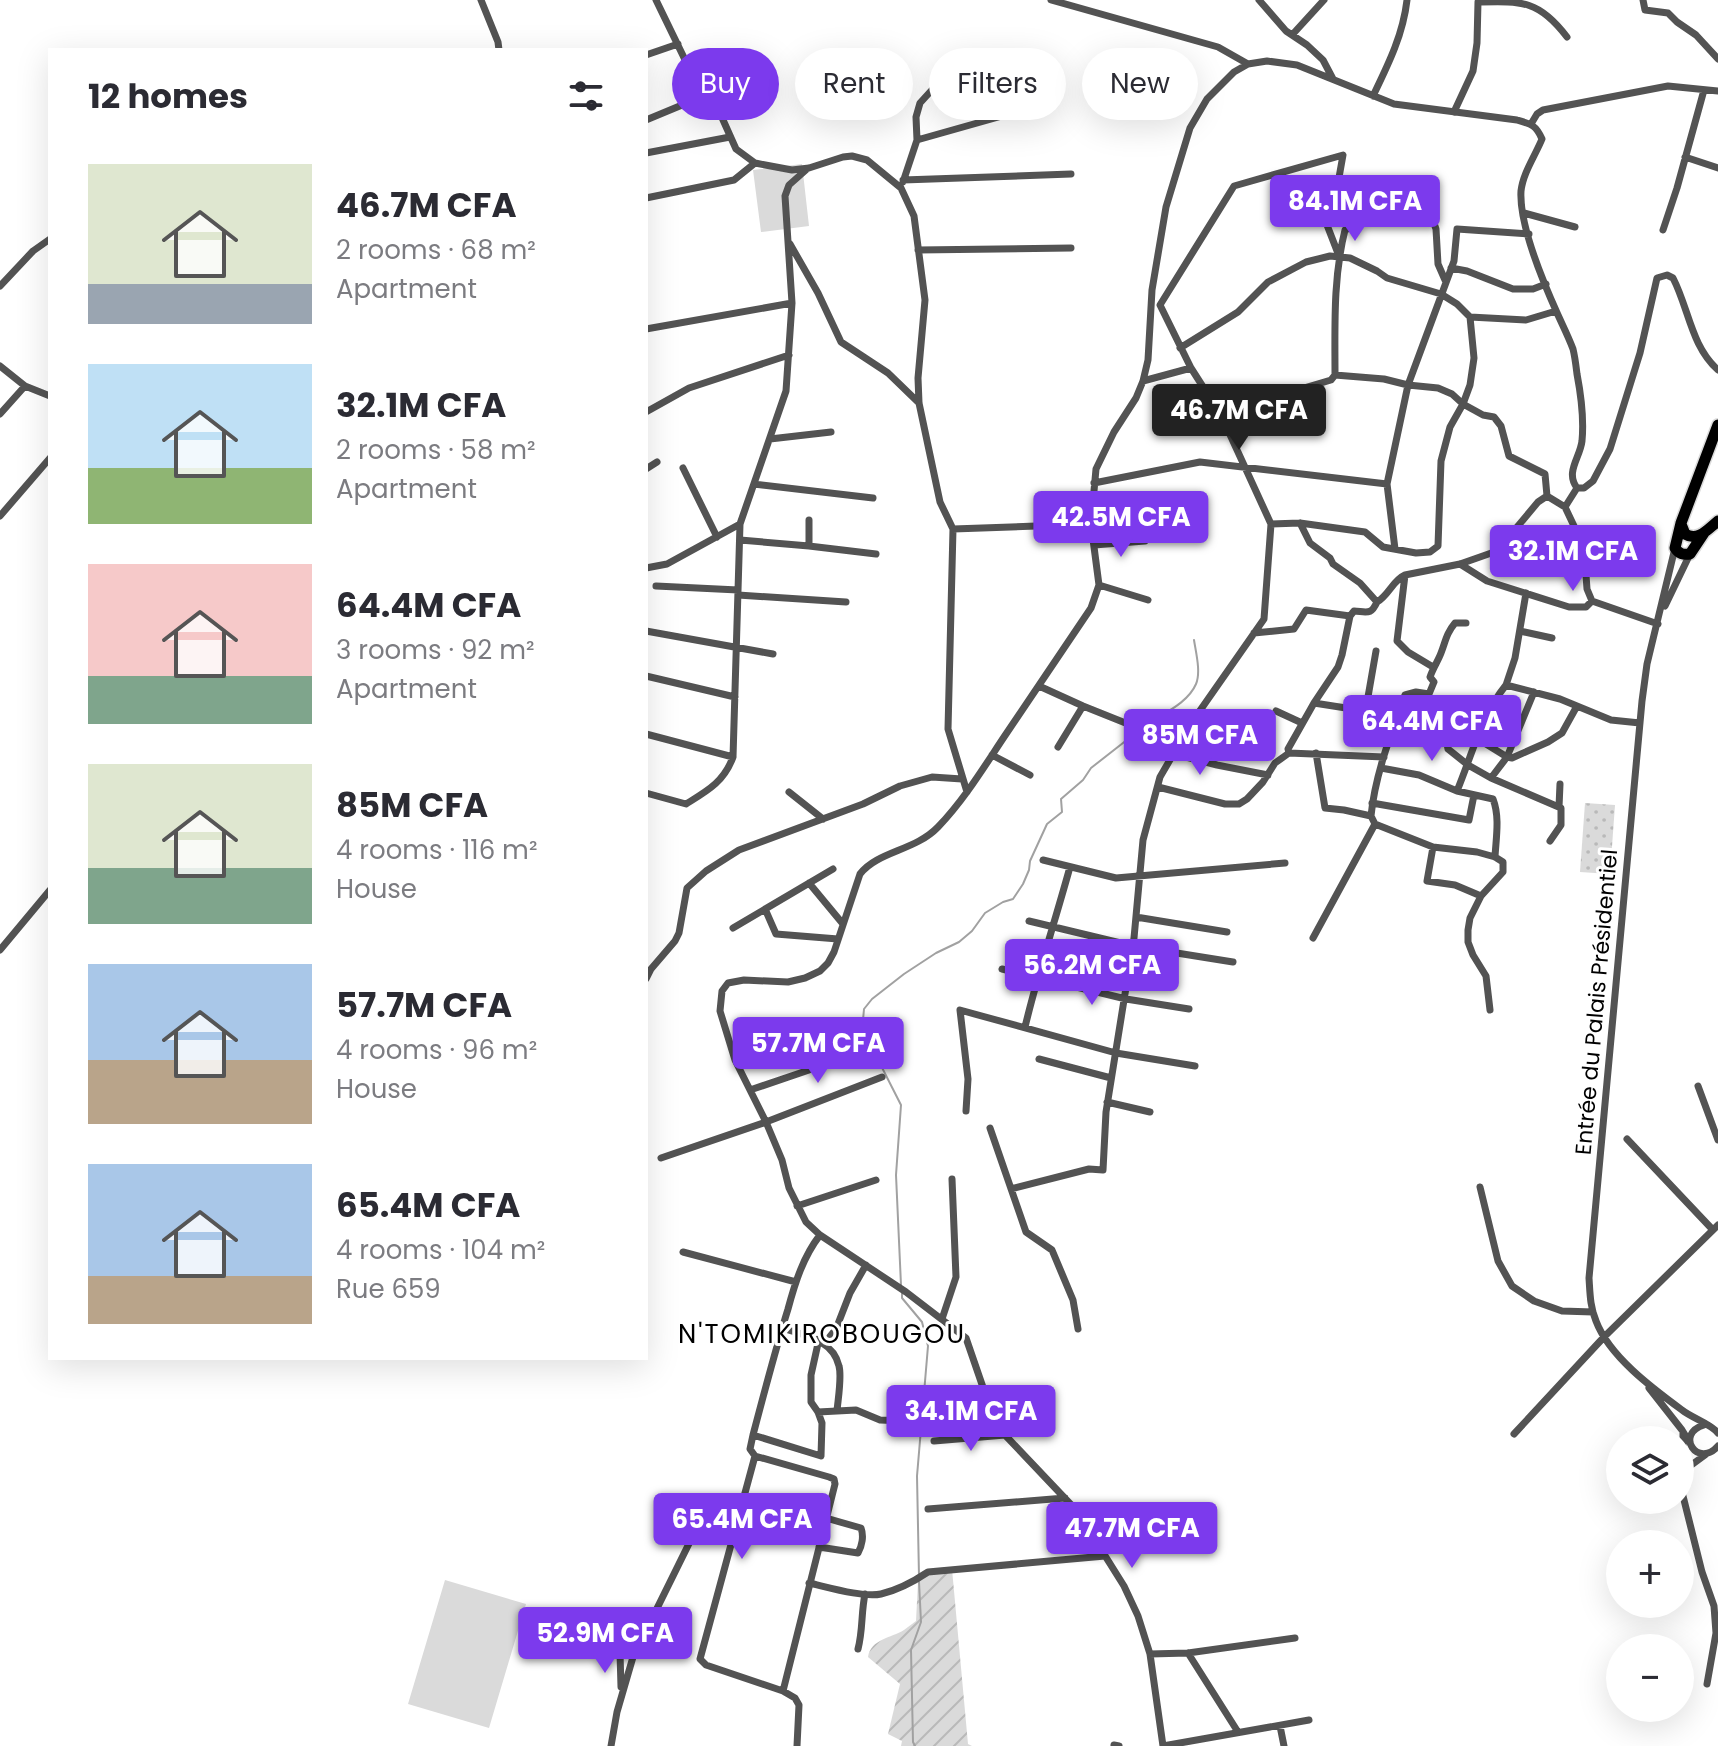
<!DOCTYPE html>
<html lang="en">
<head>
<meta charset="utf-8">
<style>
	body { margin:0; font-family:Poppins,sans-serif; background:#f2f2f3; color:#2b2b33; height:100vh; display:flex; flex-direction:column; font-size:30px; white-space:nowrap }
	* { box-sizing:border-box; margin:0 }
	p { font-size:26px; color:#7c7c81 }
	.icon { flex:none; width:44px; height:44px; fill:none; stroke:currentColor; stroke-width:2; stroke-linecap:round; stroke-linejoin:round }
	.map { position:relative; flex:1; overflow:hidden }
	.details { position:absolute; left:48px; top:48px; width:600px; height:1312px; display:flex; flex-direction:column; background:#fff; border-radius:0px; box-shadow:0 8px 32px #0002 }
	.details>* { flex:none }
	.top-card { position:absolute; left:672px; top:48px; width:760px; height:72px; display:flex; gap:16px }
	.controls { position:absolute; left:1606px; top:1426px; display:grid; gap:16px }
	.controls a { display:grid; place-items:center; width:88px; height:88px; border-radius:50%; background:#fff; box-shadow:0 8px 32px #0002; font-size:40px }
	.price { position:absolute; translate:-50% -68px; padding:0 18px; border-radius:8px; background:#7c3aed; color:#fff; font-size:26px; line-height:52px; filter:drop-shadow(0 2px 4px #0008) }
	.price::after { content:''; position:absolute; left:50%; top:48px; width:24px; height:18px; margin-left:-12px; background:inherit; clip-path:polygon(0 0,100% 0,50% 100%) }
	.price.selected { background:#222; color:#fff }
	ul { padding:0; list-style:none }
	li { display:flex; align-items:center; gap:24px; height:200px; padding:0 40px }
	li span { display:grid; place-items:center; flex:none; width:224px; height:160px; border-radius:0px; color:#555 }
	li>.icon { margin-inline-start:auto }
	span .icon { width:96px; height:96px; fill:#fffc; stroke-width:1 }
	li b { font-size:34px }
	h2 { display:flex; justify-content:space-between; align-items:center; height:96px; padding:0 40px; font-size:34px }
	.chip { padding:0 28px; border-radius:36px; background:#fff; box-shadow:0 8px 32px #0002; font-size:28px; line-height:72px }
	.chip.selected { background:#7c3aed; color:#fff }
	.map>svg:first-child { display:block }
	.park { fill:url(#park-dots) }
	.garden { fill:url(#garden-furrows) }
	.pitch { fill:#dadada }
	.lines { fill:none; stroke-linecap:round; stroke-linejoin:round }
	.stream { stroke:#a1a1a1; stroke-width:2 }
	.highway-casing { stroke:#dbdbdb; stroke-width:14 }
	.minor { stroke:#535353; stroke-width:7 }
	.highway { stroke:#000; stroke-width:11 }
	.labels { text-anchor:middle; stroke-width:6; stroke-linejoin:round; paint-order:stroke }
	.street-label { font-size:22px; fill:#000; stroke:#fff }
	.quarter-label { font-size:26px; letter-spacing:2px; fill:#000; stroke:#fff }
</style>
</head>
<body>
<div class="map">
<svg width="1718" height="1746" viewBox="0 0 1718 1746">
	<defs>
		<pattern id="park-dots" width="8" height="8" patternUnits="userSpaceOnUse" patternTransform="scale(2)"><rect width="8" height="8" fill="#dadada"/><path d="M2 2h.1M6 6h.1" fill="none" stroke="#b9b9b9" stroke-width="1.8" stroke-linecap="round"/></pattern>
		<pattern id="garden-furrows" width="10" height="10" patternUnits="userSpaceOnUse" patternTransform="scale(2)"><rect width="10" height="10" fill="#dadada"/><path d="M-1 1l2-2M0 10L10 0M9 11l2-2" fill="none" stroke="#b9b9b9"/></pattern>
	</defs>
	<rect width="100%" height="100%" fill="#fff"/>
	<path class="park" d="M 1585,803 L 1615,805 L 1610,874 L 1580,872 Z"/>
	<path class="garden" d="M 952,1569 L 968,1744 L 972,1746 L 901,1746 L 902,1741 L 888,1734 L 900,1684 L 868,1657 C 871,1639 891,1638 904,1630 C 908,1627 912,1624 916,1621 L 918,1582 L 928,1571 Z"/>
	<path class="pitch" d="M 802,164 L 809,226 L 761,232 L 753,170 Z
		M 445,1580 L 526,1604 L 489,1728 L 408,1704 Z"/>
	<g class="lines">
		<path class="stream" d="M 1142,728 C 1159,715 1187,705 1196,684 C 1201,672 1196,653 1194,640
			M 901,1285 L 896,1175 L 901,1105 L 869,1042 L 863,1020 L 864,1009 L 872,999 L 904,974 L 936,953 L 959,942 L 972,931 L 985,913 L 1003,902 L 1013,899 L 1023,884 L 1029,870 L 1030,861 L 1047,824 L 1062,812 L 1061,799 L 1083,780 L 1091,768 L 1137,732
			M 902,1291 L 902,1298 L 922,1322 L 928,1346 L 917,1476 L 919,1576
			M 915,1746 L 913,1742 L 911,1650 L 921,1622 L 919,1582"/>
		<g class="highway-casing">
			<path id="highway" d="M 1681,524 L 1685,534 C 1698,542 1708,529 1718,521
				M 1704,533 L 1690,554 C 1683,555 1679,554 1675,548 L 1681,523 L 1718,425"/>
		</g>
		<path class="minor" d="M 481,0 L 498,42 L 499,50
			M 656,0 L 689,68 L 711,93 L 736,149 L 755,163 L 792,170 L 809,168 L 843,157 L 852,156 L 867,160 L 901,188 L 914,216 L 925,300 L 918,378 L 919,403 L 940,502 L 953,529 L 948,729 L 967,792
			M 1051,0 L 1218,47 L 1248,64
			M 1259,0 L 1286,31 L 1307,45 L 1323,60 L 1333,79
			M 1643,0 L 1645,10 L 1668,13 L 1677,22 L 1696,35 L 1718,59
			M 1292,35 L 1324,0
			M 646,55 L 678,44
			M 1373,96 C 1388,65 1403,35 1407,0
			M 1454,112 L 1473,71 L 1477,43 L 1478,2 C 1522,1 1539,0 1567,37
			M 646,120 L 711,93
			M 1531,124 L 1537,114 L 1543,110 L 1668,86 L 1718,91
			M 917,140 L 916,117 L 920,103 L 961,58
			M 646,153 L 730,137
			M 1685,157 L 1718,168
			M 903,180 L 1071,174
			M 903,182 L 917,140 L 1002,116
			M 646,198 L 734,180 L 755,163
			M 1524,213 L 1575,227
			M 1663,230 L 1677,188 L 1704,90
			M 790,244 L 818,293 L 841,342 L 888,373 L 919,403
			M 918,250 L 1071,248
			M 1451,268 L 1467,271 L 1513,289 L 1533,289 L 1546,284
			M 0,286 L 33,251 L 50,239
			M 646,329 L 792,303
			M 1180,348 L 1238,312 L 1268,282 L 1306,262 L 1330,256 L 1350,258 L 1377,271 L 1387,278 L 1441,294 L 1457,304 L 1470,317 L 1526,320 L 1556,311
			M 0,366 L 25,386 L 50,396
			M 1335,375 L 1384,379 L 1408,385 L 1438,388 L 1452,394 L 1463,404 L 1483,415 L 1494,417 L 1501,426 L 1509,456 L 1545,474 L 1547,496
			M 1143,381 L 1191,368
			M 646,412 L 689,388 L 789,355
			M 0,414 L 25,386
			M 1221,415 L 1247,405 L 1331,380 L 1335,375 C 1335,326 1333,278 1345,230 L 1375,215 L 1382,218 L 1427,204 L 1436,229 L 1438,264 L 1445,280
			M 770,439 L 831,432
			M 683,468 L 717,537
			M 646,469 L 657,462
			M 1094,483 L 1200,462 L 1387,484
			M 754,484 L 873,498
			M 1547,496 L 1565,507 L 1574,526 L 1585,561 L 1587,589 L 1592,601 L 1658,624
			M 1565,507 L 1577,488
			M 0,516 L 50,458
			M 809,520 L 809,546
			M 1300,523 L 1310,543 L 1330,558 L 1333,564 L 1360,583 L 1377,602 C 1389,595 1393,580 1405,575 L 1460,564 L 1497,551 L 1538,502 L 1547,496
			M 1271,524 L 1300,523 L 1365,532 L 1383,547 L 1416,553 L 1430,552 L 1438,546 L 1441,461 L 1450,427 L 1463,404 L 1470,385 L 1474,358 L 1470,317
			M 953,529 L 1091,524
			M 740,540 L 809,546 L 876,554
			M 1094,545 L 1145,541
			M 1675,548 L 1647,664 L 1642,701 L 1589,1278 C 1590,1293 1590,1307 1596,1321 C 1609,1356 1652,1388 1682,1410 C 1692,1418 1711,1424 1718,1433
			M 1395,549 L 1387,484 L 1408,385 L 1454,261 L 1457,229 L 1529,234
			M 1460,564 L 1487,581 L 1569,607 L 1586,607 L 1592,601
			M 646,568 L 667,564 L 740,524
			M 1405,575 L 1397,641 L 1408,652 L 1433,667
			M 1099,585 L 1148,600
			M 656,586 L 738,590
			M 1526,593 L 1515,658 L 1506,685 L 1560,699 L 1577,706
			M 738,595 L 846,602
			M 1665,606 L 1690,554
			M 646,631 L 773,654
			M 1520,631 L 1552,638
			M 1254,633 L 1294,629 L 1306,610 L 1350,616
			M 646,676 L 735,697
			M 1039,686 L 1083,706 L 1133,726 L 1186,757 L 1217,765 L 1268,775
			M 1314,703 L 1346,708 L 1443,736 L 1446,738 L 1448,749 L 1468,765 L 1491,778 L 1561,808 L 1561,825 L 1550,841
			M 1276,711 L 1302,723
			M 1365,714 L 1376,651
			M 1191,724 L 1255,727
			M 646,734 L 733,757
			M 1478,739 L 1507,757 L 1534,692
			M 1058,747 L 1083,706
			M 1289,753 L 1288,749 L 1314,703 L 1338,667 L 1342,655 L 1350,616 L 1354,611 C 1368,612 1371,615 1377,602
			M 1316,753 L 1325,808 L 1344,810 L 1371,816 L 1375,824 L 1433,847 L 1477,852 L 1495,857 L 1503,862 L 1503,872 L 1481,896 L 1470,918 L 1468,930 L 1468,942 L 1473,955 L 1486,976 L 1490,1010
			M 992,755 L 1030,775
			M 1381,768 L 1419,775 L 1457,791 L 1493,799 C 1500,817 1496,838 1495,857
			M 1491,778 L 1507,757 L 1512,758 L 1548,742 L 1562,733 L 1577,706 L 1611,720 L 1640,723
			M 1158,787 L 1225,804 L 1239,804 L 1247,799 L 1263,782 L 1275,763 L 1289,753 L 1384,757
			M 1457,791 C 1472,755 1481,716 1506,685
			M 789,792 L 823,819
			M 646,793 L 686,804 C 707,791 724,782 733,757 L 740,524 L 786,391 L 792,303 L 785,196 L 789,185 L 807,169
			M 1372,803 L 1469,820 L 1474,795
			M 1559,807 L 1560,784
			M 1371,816 C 1375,775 1391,734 1405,695 L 1416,692 L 1429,694 L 1434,682 L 1430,677 C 1433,668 1438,661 1441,653 C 1446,640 1446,634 1455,623 L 1466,623
			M 1433,847 L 1427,881 L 1455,885 L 1481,896
			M 1043,860 L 1116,878 L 1285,863
			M 809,883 L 843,924
			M 765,909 L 776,934 L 838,939
			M 1136,917 L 1227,932
			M 1029,921 L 1133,946 L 1233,962
			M 733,928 L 833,869
			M 1313,938 L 1375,824
			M 0,950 L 50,890
			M 1002,969 L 1126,999 L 1189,1009
			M 646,979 L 651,969 L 675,941 L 679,933 L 687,888 L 706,871 L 739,850 L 863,804 L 900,786 L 932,777 L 962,779
			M 1025,1027 C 1038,973 1055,921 1070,867
			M 1039,1059 L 1111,1078
			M 735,1060 L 813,1035
			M 1698,1086 L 1718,1140
			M 750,1090 L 809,1070
			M 1107,1102 L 1150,1112
			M 966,1111 L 968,1079 L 960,1010 L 1116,1053 L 1195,1066
			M 990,1128 L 1026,1232 L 1052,1250 L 1073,1300 L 1078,1329
			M 1627,1139 L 1713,1230
			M 661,1158 L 766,1122 L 882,1077
			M 1480,1187 L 1498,1261 L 1512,1286 L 1534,1301 L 1562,1311 L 1593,1312
			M 1011,1189 L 1089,1169 L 1103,1170 L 1106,1112 L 1134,938 L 1143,840 L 1160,777 L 1192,722 L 1264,619 L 1271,524 L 1221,415 L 1191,368 L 1160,305 L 1234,186 L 1343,155 L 1332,217 L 1327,225 L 1339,256
			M 797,1206 L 876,1180
			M 683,1252 L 796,1282
			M 942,1319 L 956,1277 L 952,1179
			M 782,1328 C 803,1335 833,1339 839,1366 C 842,1377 838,1399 837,1411
			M 824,1344 L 836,1329 L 850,1293 L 866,1265
			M 1649,1388 L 1682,1430 L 1690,1443
			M 818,1412 L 856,1410 L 880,1420 L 905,1421
			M 1704,1425 C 1674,1434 1698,1469 1718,1446
			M 1514,1434 L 1604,1337 L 1718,1225
			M 753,1435 L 821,1456 L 822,1423 L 818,1412 L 811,1402 L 811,1375 L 819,1339
			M 934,1441 L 1005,1435
			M 755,1456 L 829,1477 L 834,1479 L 835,1484 L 783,1691 L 795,1698 L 799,1705 L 797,1746
			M 1680,1473 L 1683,1445 L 1683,1432
			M 1681,1476 L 1690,1466 L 1705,1455
			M 1680,1484 L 1702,1572 L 1714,1606 L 1716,1633 L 1707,1684
			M 928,1509 L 1065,1498
			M 819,1547 L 858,1553 C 862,1546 864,1536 861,1528 L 826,1518
			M 809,1583 C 827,1587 864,1598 881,1594 C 898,1590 913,1582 928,1572 L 1105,1556
			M 858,1649 C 863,1630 861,1613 865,1594
			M 620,1653 L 621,1687
			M 1188,1653 L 1238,1732
			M 1150,1654 L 1188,1653 L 1295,1638
			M 783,1691 L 706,1665 L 700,1659 L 755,1456 L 750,1449 L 753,1435 C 764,1393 775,1351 788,1309 C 795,1283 803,1257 820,1235
			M 1280,1726 L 1284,1746
			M 1114,1745 L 1119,1746
			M 611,1746 L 617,1712 L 633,1657 L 711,1499
			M 1163,1746 L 1150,1654 L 1138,1616 L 1124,1586 L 1077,1511 L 1005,1435 L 987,1399 L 966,1338 L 906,1292 L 820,1235 L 806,1222 L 789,1188 L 782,1160 L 766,1122 L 735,1060 L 720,1011 L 722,991 L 728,983 L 744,980 L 788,982 L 805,978 L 820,971 L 828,963 L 834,952 L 860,874 C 878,851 915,851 938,827 C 964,800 984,767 1004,737 C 1033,694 1062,651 1091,608 L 1099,585 L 1091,524 L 1096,469 L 1114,432 L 1136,398 L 1143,381 L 1148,360 L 1152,290 L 1166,207 L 1190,128 L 1207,99 L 1234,72 L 1248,64 L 1267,61 L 1297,65 L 1394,104 L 1517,120 C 1531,124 1536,125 1542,139 C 1535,156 1523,173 1521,191 C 1519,224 1544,284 1558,315 C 1563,326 1569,338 1573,349 C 1575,357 1576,366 1577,374 C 1581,395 1584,420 1582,441 C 1580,458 1565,472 1577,488 L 1584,488 L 1593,481 L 1610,449 L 1640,353 L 1657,278 L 1667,275 L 1673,278 C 1689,309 1691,346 1718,370
			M 1163,1746 L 1309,1720"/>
		<use href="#highway" class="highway"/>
	</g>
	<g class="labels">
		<g class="street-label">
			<text transform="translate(1596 1002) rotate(-85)" y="8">Entrée du Palais Présidentiel</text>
		</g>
		<g class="quarter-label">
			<text x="822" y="1343">N'TOMIKIROBOUGOU</text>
		</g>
	</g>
</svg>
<div class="controls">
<a><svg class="icon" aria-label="layers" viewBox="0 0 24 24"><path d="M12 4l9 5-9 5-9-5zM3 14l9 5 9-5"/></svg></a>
<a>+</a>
<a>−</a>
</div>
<b class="price" style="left:1355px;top:243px">84.1M CFA</b>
<b class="price selected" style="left:1239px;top:452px">46.7M CFA</b>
<b class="price" style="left:1121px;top:559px">42.5M CFA</b>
<b class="price" style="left:1573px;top:593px">32.1M CFA</b>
<b class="price" style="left:1432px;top:763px">64.4M CFA</b>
<b class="price" style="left:1200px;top:777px">85M CFA</b>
<b class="price" style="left:1092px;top:1007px">56.2M CFA</b>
<b class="price" style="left:818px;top:1085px">57.7M CFA</b>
<b class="price" style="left:971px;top:1453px">34.1M CFA</b>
<b class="price" style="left:742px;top:1561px">65.4M CFA</b>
<b class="price" style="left:1132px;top:1570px">47.7M CFA</b>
<b class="price" style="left:605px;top:1675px">52.9M CFA</b>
<div class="top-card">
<a class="chip selected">Buy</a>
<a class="chip">Rent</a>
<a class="chip">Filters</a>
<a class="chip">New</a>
</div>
<section class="details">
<h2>12 homes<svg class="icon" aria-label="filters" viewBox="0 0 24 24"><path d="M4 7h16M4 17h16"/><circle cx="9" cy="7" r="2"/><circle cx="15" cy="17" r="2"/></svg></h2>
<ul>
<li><span style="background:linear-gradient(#dfe7d0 75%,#9aa5b1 0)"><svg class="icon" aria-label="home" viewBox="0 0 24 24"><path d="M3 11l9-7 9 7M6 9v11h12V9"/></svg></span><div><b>46.7M CFA</b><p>2 rooms · 68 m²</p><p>Apartment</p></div></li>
<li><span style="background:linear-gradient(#bfe0f5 65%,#8fb573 0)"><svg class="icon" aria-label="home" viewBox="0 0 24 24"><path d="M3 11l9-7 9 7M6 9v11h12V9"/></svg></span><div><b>32.1M CFA</b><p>2 rooms · 58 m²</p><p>Apartment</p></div></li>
<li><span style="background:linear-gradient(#f6c9c9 70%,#7fa58c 0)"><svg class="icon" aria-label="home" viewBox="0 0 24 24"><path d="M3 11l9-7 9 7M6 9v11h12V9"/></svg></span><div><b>64.4M CFA</b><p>3 rooms · 92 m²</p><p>Apartment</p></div></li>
<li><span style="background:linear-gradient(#dfe7d0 65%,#7fa58c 0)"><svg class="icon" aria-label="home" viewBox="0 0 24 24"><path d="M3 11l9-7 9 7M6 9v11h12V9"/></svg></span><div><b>85M CFA</b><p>4 rooms · 116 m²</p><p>House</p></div></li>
<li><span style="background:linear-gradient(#a9c7e8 60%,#b9a48a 0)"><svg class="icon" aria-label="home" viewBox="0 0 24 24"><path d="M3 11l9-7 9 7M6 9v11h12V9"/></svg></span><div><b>57.7M CFA</b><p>4 rooms · 96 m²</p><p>House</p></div></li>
<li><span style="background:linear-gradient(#a9c7e8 70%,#b9a48a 0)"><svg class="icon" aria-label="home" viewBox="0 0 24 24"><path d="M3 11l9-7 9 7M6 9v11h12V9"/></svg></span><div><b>65.4M CFA</b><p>4 rooms · 104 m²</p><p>Rue 659</p></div></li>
</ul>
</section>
</div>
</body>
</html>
